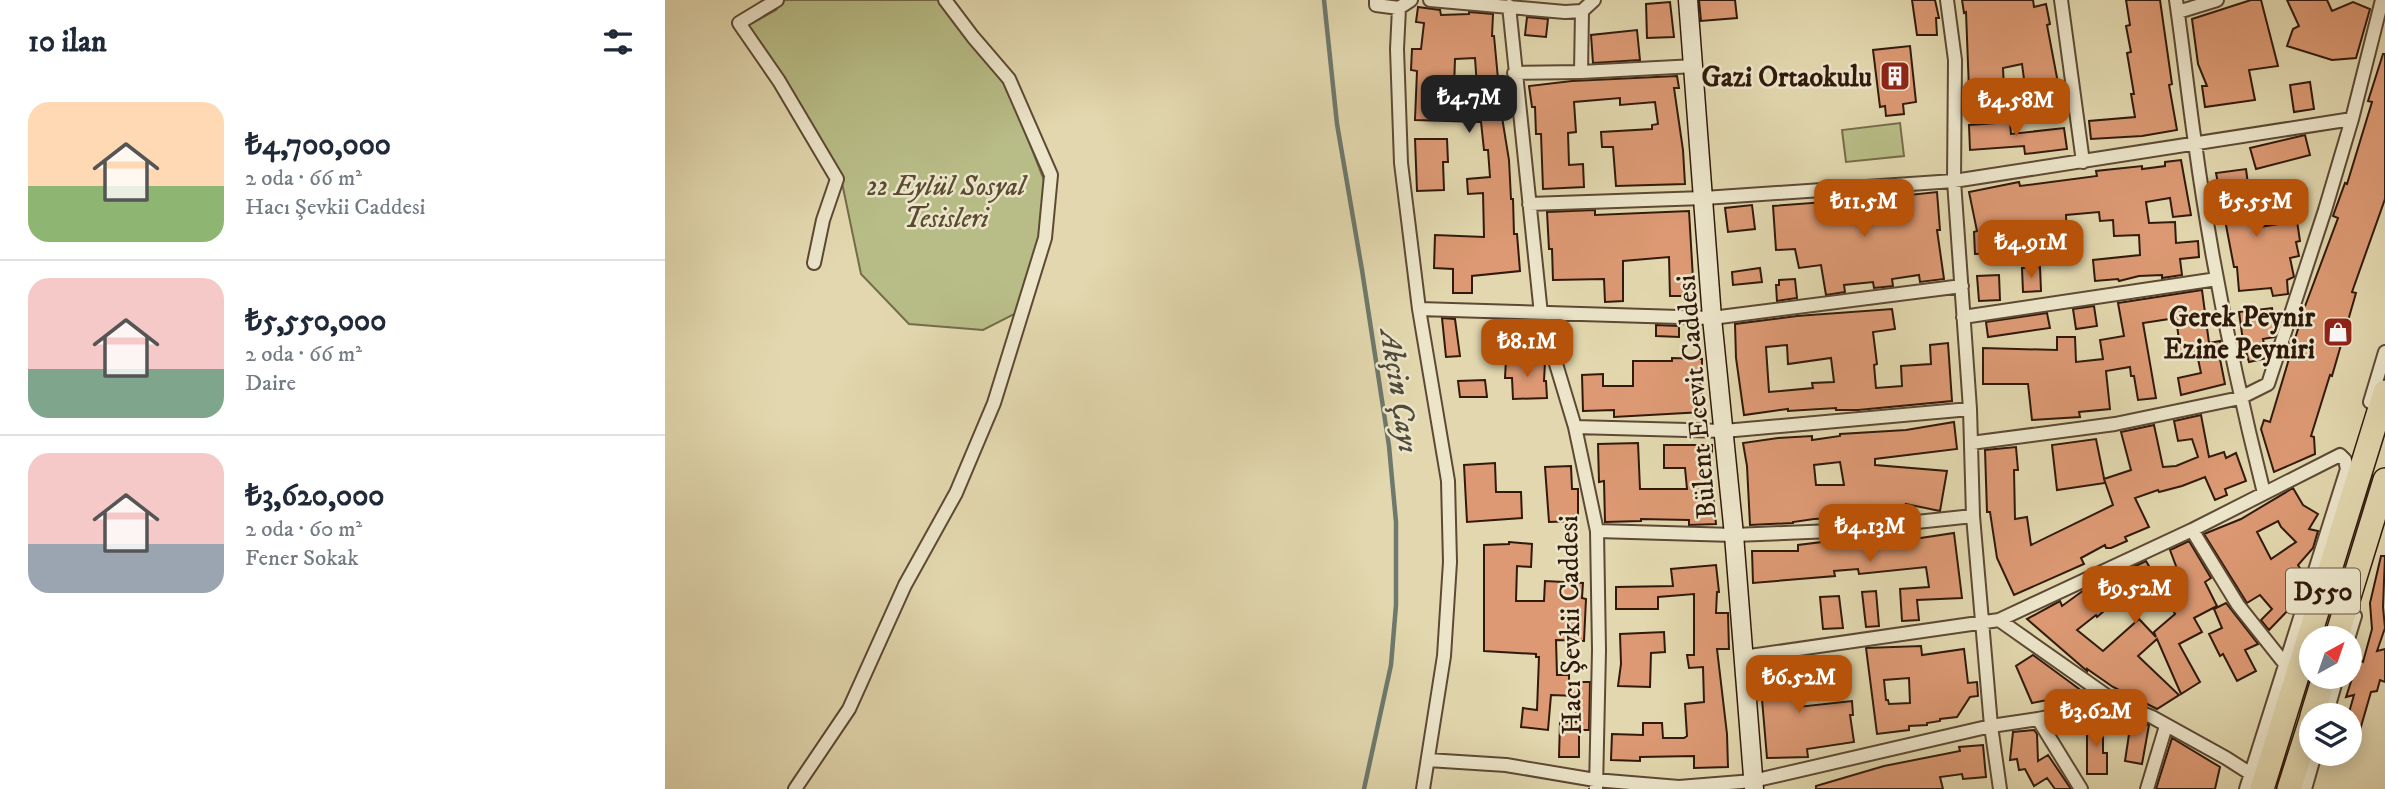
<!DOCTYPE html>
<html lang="tr">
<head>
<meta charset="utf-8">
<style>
	body { margin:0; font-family:"IM FELL DW Pica",serif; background:#f6f6f7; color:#1f2937; height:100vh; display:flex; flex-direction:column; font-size:26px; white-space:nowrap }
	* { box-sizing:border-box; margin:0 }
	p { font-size:23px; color:#747a83 }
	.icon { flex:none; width:38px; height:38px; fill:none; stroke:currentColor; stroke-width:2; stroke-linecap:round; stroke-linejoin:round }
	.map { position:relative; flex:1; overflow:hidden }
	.details { display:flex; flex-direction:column; background:#fff; width:665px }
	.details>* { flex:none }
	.needle { width:46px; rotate:40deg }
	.buttons { position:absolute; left:1634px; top:626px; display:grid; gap:14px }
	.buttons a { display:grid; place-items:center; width:63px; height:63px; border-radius:50%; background:#fff; box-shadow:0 4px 18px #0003; font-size:35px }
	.price { position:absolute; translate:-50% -60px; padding:0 16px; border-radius:14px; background:#b45309; color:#fff; font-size:23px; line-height:46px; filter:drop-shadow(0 2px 4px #0008) }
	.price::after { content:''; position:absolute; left:50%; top:42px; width:21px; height:16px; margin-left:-10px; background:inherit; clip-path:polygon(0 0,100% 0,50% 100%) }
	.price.active { background:#222; color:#fff }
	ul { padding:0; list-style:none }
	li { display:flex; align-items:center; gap:21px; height:175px; padding:0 28px }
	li+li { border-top:2px solid #e0e1e3 }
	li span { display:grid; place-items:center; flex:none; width:196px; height:140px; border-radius:21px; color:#555 }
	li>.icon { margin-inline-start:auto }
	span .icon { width:84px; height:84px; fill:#fffc; stroke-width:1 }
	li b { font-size:30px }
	h2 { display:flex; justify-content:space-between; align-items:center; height:84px; padding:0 28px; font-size:30px }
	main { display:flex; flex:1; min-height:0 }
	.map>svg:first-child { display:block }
	.green { fill:#b8bd87; stroke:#746c4a; stroke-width:2 }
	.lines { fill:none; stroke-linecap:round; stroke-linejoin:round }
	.stream { stroke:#6d796c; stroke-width:4.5 }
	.building { fill:#dc9973; stroke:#311a0c; stroke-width:2; fill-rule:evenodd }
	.street-casing { stroke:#5d4934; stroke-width:16 }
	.secondary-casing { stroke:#311a0c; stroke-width:21 }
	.highway-casing { stroke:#311a0c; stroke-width:26 }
	.street { stroke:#ece5ca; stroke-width:12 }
	.secondary { stroke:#ece5ca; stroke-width:18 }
	.highway { stroke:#e2d7ae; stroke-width:23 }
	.labels { text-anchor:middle; stroke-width:5; stroke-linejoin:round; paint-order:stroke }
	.shield { fill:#ece5ca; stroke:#695745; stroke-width:2 }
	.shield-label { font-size:26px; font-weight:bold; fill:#311a0c }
	.poi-label { font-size:28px; font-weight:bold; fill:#311a0c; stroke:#ece5ca; text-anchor:end }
	.park-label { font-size:28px; font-style:italic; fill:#5a4b31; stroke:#ece5ca }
	.street-label { font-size:28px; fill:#311a0c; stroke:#ece5ca }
	.water-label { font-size:30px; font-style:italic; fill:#4f4a3c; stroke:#ece5ca }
</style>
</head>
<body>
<main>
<section class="details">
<h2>10 ilan<svg class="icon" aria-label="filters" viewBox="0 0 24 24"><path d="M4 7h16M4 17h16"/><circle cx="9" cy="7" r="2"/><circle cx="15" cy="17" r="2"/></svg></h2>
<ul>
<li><span style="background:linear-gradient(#ffd9b3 60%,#8fb573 0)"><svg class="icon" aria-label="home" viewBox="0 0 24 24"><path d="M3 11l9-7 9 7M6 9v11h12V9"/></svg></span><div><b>₺4,700,000</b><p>2 oda · 66 m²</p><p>Hacı Şevkii Caddesi</p></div></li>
<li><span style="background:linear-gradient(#f6c9c9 65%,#7fa58c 0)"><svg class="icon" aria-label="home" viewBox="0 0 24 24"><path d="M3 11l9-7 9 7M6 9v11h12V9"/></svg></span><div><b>₺5,550,000</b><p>2 oda · 66 m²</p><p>Daire</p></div></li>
<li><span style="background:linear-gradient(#f6c9c9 65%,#9aa5b1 0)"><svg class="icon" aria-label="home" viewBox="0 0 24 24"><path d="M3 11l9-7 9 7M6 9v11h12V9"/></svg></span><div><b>₺3,620,000</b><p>2 oda · 60 m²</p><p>Fener Sokak</p></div></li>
</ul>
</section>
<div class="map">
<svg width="1720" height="789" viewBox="0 0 1720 789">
	<rect width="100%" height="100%" fill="#e2d7ae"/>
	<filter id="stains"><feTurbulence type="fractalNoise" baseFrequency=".00286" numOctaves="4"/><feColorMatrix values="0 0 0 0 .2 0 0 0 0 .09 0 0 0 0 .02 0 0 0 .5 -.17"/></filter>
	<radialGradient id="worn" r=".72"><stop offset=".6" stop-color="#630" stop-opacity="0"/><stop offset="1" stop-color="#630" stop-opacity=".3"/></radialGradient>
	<path class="green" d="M 119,0 L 280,0 L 335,68 L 384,193 L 357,310 L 318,330 L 244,324 L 196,274 L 176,178 L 82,26 L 111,10 Z
		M 1235,123 L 1239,156 L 1181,162 L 1177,130 Z"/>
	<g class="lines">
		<path class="stream" d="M 659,0 L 672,124 L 697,270 L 724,446 L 731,522 L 731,605 L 726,665 L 699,789"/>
	</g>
	<path class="building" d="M 1034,0 L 1070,0 L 1072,18 L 1036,21 Z
		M 1247,0 L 1270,0 L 1274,18 L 1271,18 L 1272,35 L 1252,35 Z
		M 1297,0 L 1368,0 L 1369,7 L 1381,4 L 1385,24 L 1382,25 L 1393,83 L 1360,87 L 1357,64 L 1338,68 L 1339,88 L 1304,90 L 1301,12 L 1299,13 Z
		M 1461,0 L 1495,0 L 1507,84 L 1504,85 L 1512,130 L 1477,136 L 1426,139 L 1424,121 L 1470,117 L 1466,94 L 1469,94 L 1462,53 L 1466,52 L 1461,26 L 1465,25 Z
		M 1586,0 L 1596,0 L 1613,66 L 1584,70 L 1590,100 L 1540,107 L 1537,86 L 1542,86 L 1533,64 L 1527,19 Z
		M 1622,0 L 1662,0 L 1667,11 L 1688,2 L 1705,9 L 1691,58 L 1667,60 L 1622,46 L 1628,29 L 1634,26 Z
		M 1005,2 L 1009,37 L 982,38 L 981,4 Z
		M 753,7 L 775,10 L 776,15 L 804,14 L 804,12 L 828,14 L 827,36 L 829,36 L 836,111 L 844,160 L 846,199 L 848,199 L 849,234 L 852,234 L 855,271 L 807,276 L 807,293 L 788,293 L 788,269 L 769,268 L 770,235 L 819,237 L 818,193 L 803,194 L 802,179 L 825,177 L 823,150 L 819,150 L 816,122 L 750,120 L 752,71 L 746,70 L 747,49 L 756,49 L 759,23 L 751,22 ZM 810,58 L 812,87 L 789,88 L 790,59 Z
		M 862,17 L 883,19 L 881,37 L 860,35 Z
		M 972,30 L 975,60 L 928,63 L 926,35 Z
		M 1245,46 L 1251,102 L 1238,104 L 1239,114 L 1221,116 L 1220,106 L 1215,107 L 1208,50 Z
		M 1718,54 L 1720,54 L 1720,199 L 1687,292 L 1691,293 L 1667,376 L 1665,375 L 1646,436 L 1649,437 L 1650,454 L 1609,472 L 1596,429 L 1599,420 L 1605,422 L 1639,309 L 1673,218 L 1668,216 L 1680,183 L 1682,184 L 1707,102 L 1703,101 Z
		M 1012,76 L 1014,88 L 1009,88 L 1018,150 L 1020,184 L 951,186 L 948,147 L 937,147 L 936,132 L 987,129 L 987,125 L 993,124 L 990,102 L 955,105 L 955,98 L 909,102 L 911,132 L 903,133 L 904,165 L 918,164 L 919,187 L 878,189 L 876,134 L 871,134 L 870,107 L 867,107 L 864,86 L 907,81 Z
		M 1645,82 L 1649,109 L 1629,112 L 1625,85 Z
		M 1345,122 L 1346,134 L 1399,128 L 1402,149 L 1360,154 L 1359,146 L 1305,150 L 1304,125 Z
		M 1640,135 L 1645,155 L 1591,169 L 1585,148 Z
		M 750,139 L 782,139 L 783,162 L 778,162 L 779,190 L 752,191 Z
		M 1516,160 L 1526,215 L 1508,217 L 1505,198 L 1481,202 L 1484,223 L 1510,222 L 1511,243 L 1533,241 L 1534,257 L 1515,259 L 1517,275 L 1497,278 L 1497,275 L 1474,276 L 1454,281 L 1453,279 L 1430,281 L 1428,260 L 1475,255 L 1474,235 L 1449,236 L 1448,220 L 1435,221 L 1434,212 L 1401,215 L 1402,238 L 1336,241 L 1336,253 L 1310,254 L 1309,232 L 1312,231 L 1304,192 L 1354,182 L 1355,186 L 1432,176 L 1431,171 L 1477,166 L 1477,169 L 1500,166 L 1500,162 Z
		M 1581,169 L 1584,192 L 1588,191 L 1594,227 L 1632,221 L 1635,241 L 1631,242 L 1634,256 L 1625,258 L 1629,277 L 1622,280 L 1623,294 L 1608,296 L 1606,288 L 1574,291 L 1572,267 L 1569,267 L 1551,173 Z
		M 1272,192 L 1275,230 L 1272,230 L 1279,279 L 1255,282 L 1254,275 L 1227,279 L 1228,286 L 1209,288 L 1208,282 L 1179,285 L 1180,292 L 1161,295 L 1156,265 L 1134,268 L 1130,249 L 1111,250 L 1108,206 L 1160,202 L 1160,204 Z
		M 1087,205 L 1090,229 L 1063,232 L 1060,208 Z
		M 930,210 L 930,215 L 1024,211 L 1029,296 L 1005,296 L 1004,257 L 958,261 L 958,301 L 940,302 L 939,279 L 888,280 L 887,249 L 884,249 L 882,212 Z
		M 1375,267 L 1376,291 L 1358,292 L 1357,268 Z
		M 1095,268 L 1097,282 L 1068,285 L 1067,272 Z
		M 1334,275 L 1335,300 L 1314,301 L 1312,276 Z
		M 1130,279 L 1132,298 L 1112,301 L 1111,285 L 1114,285 L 1114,280 Z
		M 1537,290 L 1544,343 L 1555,341 L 1557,353 L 1554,354 L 1560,384 L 1516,395 L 1513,378 L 1536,373 L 1532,354 L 1510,355 L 1510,340 L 1514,340 L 1511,318 L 1478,323 L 1491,398 L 1473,400 L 1469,376 L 1466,376 L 1465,367 L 1441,371 L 1445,409 L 1414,412 L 1415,417 L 1367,420 L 1363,384 L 1318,384 L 1318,348 L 1392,350 L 1392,337 L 1410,337 L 1411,362 L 1438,359 L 1435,340 L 1459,336 L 1453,303 Z
		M 1429,306 L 1432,326 L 1411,329 L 1408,309 Z
		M 1607,308 L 1610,334 L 1609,337 L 1598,339 L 1602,358 L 1584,362 L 1578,341 L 1574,312 Z
		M 1227,309 L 1230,329 L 1208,332 L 1212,364 L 1209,365 L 1211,388 L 1237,386 L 1236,366 L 1266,364 L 1265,345 L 1283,343 L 1287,401 L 1193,410 L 1171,410 L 1171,408 L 1123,411 L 1123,409 L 1079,415 L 1071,358 L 1070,324 L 1132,316 ZM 1122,345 L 1123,364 L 1166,358 L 1169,382 L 1147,383 L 1148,388 L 1104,392 L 1101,347 Z
		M 1382,313 L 1385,328 L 1323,337 L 1321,322 Z
		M 777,318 L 790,319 L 795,356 L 781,357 Z
		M 991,325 L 1014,326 L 1014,337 L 991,336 Z
		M 1007,358 L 1037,359 L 1037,378 L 1035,378 L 1038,412 L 949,417 L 949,410 L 918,411 L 917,375 L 938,374 L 938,386 L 968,386 L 968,361 L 1007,361 Z
		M 841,359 L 880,362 L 879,381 L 881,381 L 882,398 L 848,399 L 847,378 L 840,378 Z
		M 820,380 L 822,397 L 795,397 L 793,381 Z
		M 1536,415 L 1544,457 L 1559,452 L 1561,458 L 1571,453 L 1581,481 L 1560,489 L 1562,495 L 1550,500 L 1540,477 L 1517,486 L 1494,492 L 1493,490 L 1470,498 L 1484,527 L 1460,537 L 1462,541 L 1446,548 L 1441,548 L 1440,545 L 1416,558 L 1419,564 L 1349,595 L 1332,558 L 1325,512 L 1322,512 L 1320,450 L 1351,447 L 1353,470 L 1349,470 L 1350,519 L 1362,517 L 1366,545 L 1448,505 L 1439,479 L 1466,470 L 1456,432 L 1489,425 L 1498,467 L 1511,466 L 1533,457 L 1527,439 L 1513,441 L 1509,421 Z
		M 1289,422 L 1292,449 L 1210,459 L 1210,465 L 1282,471 L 1275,511 L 1241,504 L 1242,512 L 1194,515 L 1194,517 L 1149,519 L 1128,522 L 1128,523 L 1085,525 L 1082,466 L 1078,443 L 1113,438 L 1147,436 L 1147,440 L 1175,436 L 1175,434 L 1241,430 ZM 1175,462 L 1179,485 L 1151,485 L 1149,465 Z
		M 1431,439 L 1440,483 L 1392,490 L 1387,445 Z
		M 973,443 L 975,489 L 1022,489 L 1020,468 L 999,468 L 999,445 L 1047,445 L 1047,484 L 1051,524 L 1024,525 L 1024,520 L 976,519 L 976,521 L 940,522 L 939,481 L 934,482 L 933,444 Z
		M 830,463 L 831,492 L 856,492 L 857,518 L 802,522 L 799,465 Z
		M 906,466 L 907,489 L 913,489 L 913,521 L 884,522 L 880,467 Z
		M 1628,488 L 1638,505 L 1653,514 L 1644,529 L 1653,531 L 1648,548 L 1633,565 L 1638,573 L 1631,578 L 1636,586 L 1624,595 L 1630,603 L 1604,630 L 1596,620 L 1607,609 L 1595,595 L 1582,603 L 1539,534 L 1576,519 ZM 1613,521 L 1616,527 L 1631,542 L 1606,559 L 1592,532 Z
		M 1289,533 L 1297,598 L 1252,600 L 1254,620 L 1237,621 L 1235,589 L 1264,587 L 1261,567 L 1194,574 L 1193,569 L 1169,571 L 1170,576 L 1088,583 L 1087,551 L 1133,551 L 1133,545 L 1206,536 L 1232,535 L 1232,539 L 1249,539 Z
		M 1524,541 L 1546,578 L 1540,582 L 1552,606 L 1529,618 L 1537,632 L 1514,644 L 1535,682 L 1516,694 L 1492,639 L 1473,656 L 1514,695 L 1492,709 L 1448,687 L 1422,669 L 1422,671 L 1362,619 L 1395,601 L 1397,606 L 1419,590 L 1481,561 L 1491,578 L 1511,566 L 1505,550 ZM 1470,585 L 1484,607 L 1500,596 L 1510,614 L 1489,632 L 1491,637 L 1474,619 L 1438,651 L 1412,630 L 1431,615 L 1432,617 Z
		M 844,542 L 867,544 L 866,567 L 852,566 L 851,601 L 879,601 L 880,581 L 918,583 L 917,598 L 921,599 L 919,641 L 891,640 L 892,675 L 904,675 L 904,682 L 925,682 L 924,730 L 914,730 L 914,757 L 894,757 L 895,722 L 911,722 L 912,696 L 886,695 L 883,730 L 856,727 L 858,708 L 872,710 L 874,657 L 871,657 L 871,654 L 819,651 L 819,545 L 844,544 Z
		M 1716,556 L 1720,556 L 1718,607 L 1720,628 L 1712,651 L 1720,649 L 1720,682 L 1715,680 L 1712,691 L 1706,692 L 1695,730 L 1685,727 L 1685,716 L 1683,716 L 1689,695 L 1681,697 L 1693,660 L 1698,662 L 1707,629 L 1705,603 Z
		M 1051,565 L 1054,592 L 1052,592 L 1051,613 L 1063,613 L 1064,649 L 1052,649 L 1062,734 L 1063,767 L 1029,768 L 1029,756 L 975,757 L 975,761 L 946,760 L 947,734 L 978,735 L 978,723 L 997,723 L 998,738 L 1019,738 L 1022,736 L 1020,704 L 1039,702 L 1038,667 L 1024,668 L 1022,655 L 1029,655 L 1029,594 L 993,597 L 993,609 L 951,609 L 951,587 L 1008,586 L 1006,569 Z
		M 1211,591 L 1214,626 L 1201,627 L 1197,592 Z
		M 1174,596 L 1178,628 L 1158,629 L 1155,597 Z
		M 1561,603 L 1593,644 L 1580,650 L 1591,671 L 1572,681 L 1558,654 L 1555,656 L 1544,634 L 1557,628 L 1549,609 Z
		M 999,632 L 1000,652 L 986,653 L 985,687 L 953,686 L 956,664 L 955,634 Z
		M 1256,646 L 1257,655 L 1299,649 L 1303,683 L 1312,682 L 1313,696 L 1305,697 L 1292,717 L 1275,719 L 1275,721 L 1262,723 L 1262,725 L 1244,726 L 1244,730 L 1212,734 L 1201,648 ZM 1244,678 L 1245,703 L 1224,704 L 1223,700 L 1221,700 L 1219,680 Z
		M 1368,655 L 1421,694 L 1421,700 L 1411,702 L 1403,696 L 1367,703 L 1351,666 Z
		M 1136,659 L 1137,679 L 1131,679 L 1133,707 L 1187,701 L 1188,715 L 1185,715 L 1189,742 L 1142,749 L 1143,757 L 1102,758 L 1094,664 Z
		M 1438,720 L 1438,753 L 1442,753 L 1442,774 L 1422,774 L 1422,721 Z
		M 1466,721 L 1484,725 L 1477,764 L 1460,761 Z
		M 1369,730 L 1372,734 L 1373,761 L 1383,755 L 1406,789 L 1390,789 L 1382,778 L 1369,786 L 1360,769 L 1354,770 L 1352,759 L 1345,760 L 1348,732 Z
		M 1507,738 L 1555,767 L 1550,789 L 1491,789 Z
		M 1318,745 L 1321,777 L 1298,779 L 1297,774 L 1275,777 L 1278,789 L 1151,789 L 1151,786 L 1219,766 L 1295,751 L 1294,747 Z"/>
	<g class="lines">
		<g class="street-casing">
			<path id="street" d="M 112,0 L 74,23 L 114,81 L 172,179 L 158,220 L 149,263
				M 711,0 L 711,5 L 734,8
				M 746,0 L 734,8 L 732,49 L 736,163 L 754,309 L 783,481 L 785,562 L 779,656 L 758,789
				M 765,0 L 900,12 L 917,11 L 929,0
				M 1282,0 L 1290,60 L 1289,181 L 1305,409 L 1308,516 L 1326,726 L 1335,789
				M 1396,0 L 1418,162
				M 1511,0 C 1518,48 1523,95 1530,143 C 1546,261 1570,378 1599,493
				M 844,6 L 876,314 L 910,427 L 932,531 L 934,650 L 931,789
				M 1513,12 L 1552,0
				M 916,72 L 917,11
				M 849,73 L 916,72 L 1030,66
				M 864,204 L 1039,198 L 1289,181 L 1687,119
				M 754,309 L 1047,318 L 1297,286
				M 1298,317 L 1552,279
				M 1705,402 L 1720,352
				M 910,427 L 1059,431 L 1305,409
				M 1306,443 L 1450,424 L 1575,398 L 1603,384 L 1660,210 L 1687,119 L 1717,0
				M 1527,530 L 1573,605 L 1620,664
				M 932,531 L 1069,535 L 1167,531 L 1308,516
				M 1334,620 L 1452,703
				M 1683,639 L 1690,616
				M 1078,657 L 1334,620 L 1527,530 L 1675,455 L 1680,460 L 1682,469 L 1581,789
				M 1661,716 L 1672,677
				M 1373,719 L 1416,789
				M 763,760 L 841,765 L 930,780 L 1014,787 L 1088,781 L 1326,726 L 1373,719 L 1452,703 L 1487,717 L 1561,758 L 1586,774
				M 130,789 L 184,709 L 240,585 L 291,493 L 329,403 L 380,238 L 386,175 L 344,79 L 308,37 L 280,0
				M 1482,789 L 1501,726
				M 1640,789 L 1650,754"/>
		</g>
		<g class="secondary-casing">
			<path id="secondary" d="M 1023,0 L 1047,318 L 1069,535 L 1089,789"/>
		</g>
		<g class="highway-casing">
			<path id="highway" d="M 1671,639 L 1720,480
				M 1647,716 L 1659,677
				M 1597,789 L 1720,392
				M 1624,789 L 1647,717"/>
		</g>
		<use href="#street" class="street"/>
		<use href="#secondary" class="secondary"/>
		<use href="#highway" class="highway"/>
	</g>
	<defs>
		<g id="building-square" transform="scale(1.575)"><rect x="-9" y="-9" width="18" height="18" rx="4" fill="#8f2418" stroke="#ece5ca"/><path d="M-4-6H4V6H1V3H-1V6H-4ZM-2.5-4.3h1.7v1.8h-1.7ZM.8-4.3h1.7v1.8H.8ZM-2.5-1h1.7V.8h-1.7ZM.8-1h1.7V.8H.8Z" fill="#fff"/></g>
		<g id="shop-square" transform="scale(1.575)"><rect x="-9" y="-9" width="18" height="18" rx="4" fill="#8f2418" stroke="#ece5ca"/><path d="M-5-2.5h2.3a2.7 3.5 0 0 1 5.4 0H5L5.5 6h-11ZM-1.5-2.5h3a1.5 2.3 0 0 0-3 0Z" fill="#fff"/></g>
	</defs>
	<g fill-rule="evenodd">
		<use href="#building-square" x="1230" y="76"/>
		<use href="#shop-square" x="1673" y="332"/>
	</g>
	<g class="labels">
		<rect class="shield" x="1621" y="568.5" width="74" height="45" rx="5"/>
		<g class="shield-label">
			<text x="1658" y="600">D550</text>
		</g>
		<g class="poi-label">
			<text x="1207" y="86">Gazi Ortaokulu</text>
			<text x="1650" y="326">Gerek Peynir<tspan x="1650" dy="32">Ezine Peyniri</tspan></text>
		</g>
		<g class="park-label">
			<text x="281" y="195">22 Eylül Sosyal<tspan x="281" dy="32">Tesisleri</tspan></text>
		</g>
		<g class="street-label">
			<text transform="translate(1030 397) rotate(-95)" y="10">Bülent Ecevit Caddesi</text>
			<text transform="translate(904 625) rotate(-91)" y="10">Hacı Şevkii Caddesi</text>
		</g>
		<g class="water-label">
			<text transform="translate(735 391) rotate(81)" y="10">Akçin Çayı</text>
		</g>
	</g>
	<rect width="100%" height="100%" filter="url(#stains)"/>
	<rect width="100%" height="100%" fill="url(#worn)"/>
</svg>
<div class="buttons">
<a><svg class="needle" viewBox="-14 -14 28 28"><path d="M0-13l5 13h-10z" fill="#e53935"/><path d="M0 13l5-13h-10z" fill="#747a83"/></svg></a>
<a><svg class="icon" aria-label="layers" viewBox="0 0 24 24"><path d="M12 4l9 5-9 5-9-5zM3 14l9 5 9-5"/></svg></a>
</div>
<b class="price active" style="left:804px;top:135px">₺4.7M</b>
<b class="price" style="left:1351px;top:138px">₺4.58M</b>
<b class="price" style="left:1199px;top:239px">₺11.5M</b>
<b class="price" style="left:1591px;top:239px">₺5.55M</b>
<b class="price" style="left:1366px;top:280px">₺4.91M</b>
<b class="price" style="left:862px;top:379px">₺8.1M</b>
<b class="price" style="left:1205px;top:564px">₺4.13M</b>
<b class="price" style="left:1470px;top:626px">₺9.52M</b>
<b class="price" style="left:1134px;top:715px">₺6.52M</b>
<b class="price" style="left:1431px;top:749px">₺3.62M</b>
</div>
</main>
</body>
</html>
